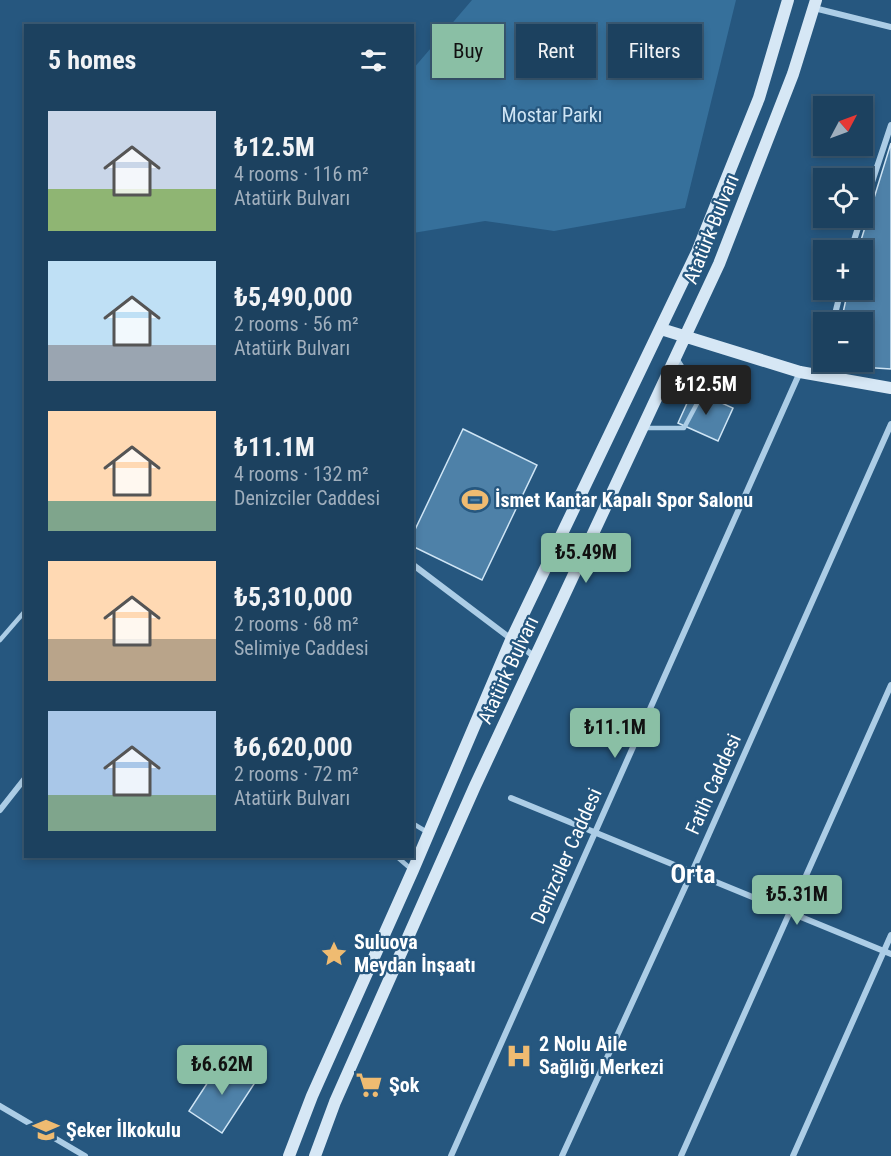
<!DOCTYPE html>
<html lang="en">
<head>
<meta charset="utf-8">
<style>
	body { margin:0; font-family:"Roboto Condensed",sans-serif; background:#254865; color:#f1f3f6; height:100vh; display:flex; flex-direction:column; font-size:22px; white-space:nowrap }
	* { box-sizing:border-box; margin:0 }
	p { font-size:20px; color:#a0afbd }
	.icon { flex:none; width:33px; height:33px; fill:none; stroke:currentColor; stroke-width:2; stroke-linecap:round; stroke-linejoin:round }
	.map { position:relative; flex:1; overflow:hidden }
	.panel { position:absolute; left:24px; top:24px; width:390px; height:834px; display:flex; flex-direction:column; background:#1c415f; border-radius:0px; box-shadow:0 3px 9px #0003,0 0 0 2px #3a5a74 }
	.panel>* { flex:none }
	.top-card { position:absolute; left:432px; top:24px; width:369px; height:54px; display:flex; gap:12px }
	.needle { width:39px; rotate:49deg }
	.controls { position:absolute; left:813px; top:96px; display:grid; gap:12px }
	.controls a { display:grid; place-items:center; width:60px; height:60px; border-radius:0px; background:#1c415f; box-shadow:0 3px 9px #0003,0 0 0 2px #3a5a74; font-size:30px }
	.price { position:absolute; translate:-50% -51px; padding:0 14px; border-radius:6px; background:#8abfa5; color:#111; font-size:20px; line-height:39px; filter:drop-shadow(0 2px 3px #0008) }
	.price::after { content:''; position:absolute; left:50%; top:36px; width:18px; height:14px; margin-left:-9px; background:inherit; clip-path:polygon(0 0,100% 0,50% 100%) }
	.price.active { background:#222; color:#fff }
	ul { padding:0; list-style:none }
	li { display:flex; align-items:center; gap:18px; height:150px; padding:0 24px }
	li span { display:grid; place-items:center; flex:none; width:168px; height:120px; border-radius:0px; color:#555 }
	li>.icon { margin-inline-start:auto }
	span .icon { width:72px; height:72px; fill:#fffc; stroke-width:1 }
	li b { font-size:26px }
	h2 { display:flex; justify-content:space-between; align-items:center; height:72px; padding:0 24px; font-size:26px }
	.chip { padding:0 21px; border-radius:0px; background:#1c415f; box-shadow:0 3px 9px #0003,0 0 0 2px #3a5a74; font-size:21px; line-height:54px }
	.chip.active { background:#8abfa5; color:#111 }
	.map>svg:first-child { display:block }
	.green { fill:#36709b }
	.building { fill:#4e81a8; stroke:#cfe5f5; stroke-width:1.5 }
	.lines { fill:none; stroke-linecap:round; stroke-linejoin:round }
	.lane { stroke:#accde6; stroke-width:4.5 }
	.street { stroke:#accde6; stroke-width:6 }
	.secondary { stroke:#d6e7f5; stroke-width:12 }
	.labels { text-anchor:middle; stroke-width:4.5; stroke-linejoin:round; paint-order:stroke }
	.park-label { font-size:20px; fill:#cfe5f5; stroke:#26577f }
	.street-label { font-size:20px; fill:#fff; stroke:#26577f }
	.poi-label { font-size:20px; font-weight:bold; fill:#fff; stroke:#26577f; text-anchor:start }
	.district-label { font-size:26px; font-weight:bold; fill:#fff; stroke:#26577f }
</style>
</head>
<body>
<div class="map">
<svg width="891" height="1156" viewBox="0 0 891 1156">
	<rect width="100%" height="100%" fill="#26577f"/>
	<path class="green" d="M 472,0 L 736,0 L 685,208 L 554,231 L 485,221 L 413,233 L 413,69 Z"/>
	<path class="building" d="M 891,143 L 891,369 L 830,365 L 831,362 L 862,362 L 862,322 L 841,322 L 848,290 L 862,290 L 862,250 L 858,250 Z
		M 693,390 L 733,408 L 718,441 L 678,423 Z
		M 463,429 L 537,465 L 482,580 L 412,546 L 412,536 Z
		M 223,1059 L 256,1081 L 222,1133 L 189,1111 Z"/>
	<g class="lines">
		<path class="lane" d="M 646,428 L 684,428 L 701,396 L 676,357
			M 0,640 L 26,610
			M 412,823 L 427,832
			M 396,856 L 411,869"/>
		<path class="street" d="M 814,8 L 891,27
			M 862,212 L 891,125
			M 851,250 L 861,218
			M 833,322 L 841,290
			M 820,375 L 824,361
			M 412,564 L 535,657
			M 511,798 L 891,954
			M 0,810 L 26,777
			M 0,1106 L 85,1156
			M 451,1156 L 800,372
			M 562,1156 L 692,872 L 891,424
			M 681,1156 L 891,685
			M 793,1156 L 891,935"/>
		<path class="secondary" d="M 661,329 L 800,372 L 891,388
			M 289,1156 L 312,1096 L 413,870 L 511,640 L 697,252 L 759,98 L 788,0
			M 315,1156 L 335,1102 L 475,786 L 719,264 L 793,74 L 816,0"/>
	</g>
	<defs>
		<g id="stadium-bare" transform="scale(2.07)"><path d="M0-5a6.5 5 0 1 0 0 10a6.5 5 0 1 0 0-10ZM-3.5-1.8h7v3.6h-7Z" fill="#efbb71" stroke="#26577f" stroke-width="2.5" paint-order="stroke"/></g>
		<g id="sight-bare" transform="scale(2.07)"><path d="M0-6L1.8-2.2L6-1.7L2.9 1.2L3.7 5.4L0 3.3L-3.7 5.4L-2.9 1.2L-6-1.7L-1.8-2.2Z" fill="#efbb71" stroke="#26577f" stroke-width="2.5" paint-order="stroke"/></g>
		<g id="hospital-bare" transform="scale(2.07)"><path d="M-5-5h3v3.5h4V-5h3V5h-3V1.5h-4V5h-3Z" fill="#efbb71" stroke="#26577f" stroke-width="2.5" paint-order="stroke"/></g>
		<g id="supermarket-bare" transform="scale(2.07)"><path d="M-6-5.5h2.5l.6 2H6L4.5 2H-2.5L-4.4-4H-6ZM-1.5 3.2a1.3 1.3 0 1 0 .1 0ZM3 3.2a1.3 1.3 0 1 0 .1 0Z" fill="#efbb71" stroke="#26577f" stroke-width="2.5" paint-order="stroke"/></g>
		<g id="school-bare" transform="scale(2.07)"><path d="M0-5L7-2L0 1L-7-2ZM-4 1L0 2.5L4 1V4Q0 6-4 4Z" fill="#efbb71" stroke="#26577f" stroke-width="2.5" paint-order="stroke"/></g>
	</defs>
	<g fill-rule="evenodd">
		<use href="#stadium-bare" x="475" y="500"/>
		<use href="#sight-bare" x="334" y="954"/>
		<use href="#hospital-bare" x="519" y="1056"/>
		<use href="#supermarket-bare" x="369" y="1085"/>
		<use href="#school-bare" x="46" y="1130"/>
	</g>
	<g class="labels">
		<g class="park-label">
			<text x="552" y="122">Mostar Parkı</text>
		</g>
		<g class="street-label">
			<text transform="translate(711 229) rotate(-68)" y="7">Atatürk Bulvarı</text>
			<text transform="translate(508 670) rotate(-65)" y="7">Atatürk Bulvarı</text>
			<text transform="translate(713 784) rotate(-66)" y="7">Fatih Caddesi</text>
			<text transform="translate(566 856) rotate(-66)" y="7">Denizciler Caddesi</text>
		</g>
		<g class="poi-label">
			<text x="495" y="507">İsmet Kantar Kapalı Spor Salonu</text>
			<text x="354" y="949">Suluova<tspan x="354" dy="23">Meydan İnşaatı</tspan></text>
			<text x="539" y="1051">2 Nolu Aile<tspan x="539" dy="23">Sağlığı Merkezi</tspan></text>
			<text x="389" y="1092">Şok</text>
			<text x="66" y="1137">Şeker İlkokulu</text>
		</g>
		<g class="district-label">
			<text x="693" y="883">Orta</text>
		</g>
	</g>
</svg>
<div class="controls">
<a><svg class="needle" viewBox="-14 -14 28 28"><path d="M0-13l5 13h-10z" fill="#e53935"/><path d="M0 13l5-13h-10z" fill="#a0afbd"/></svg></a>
<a><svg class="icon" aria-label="locate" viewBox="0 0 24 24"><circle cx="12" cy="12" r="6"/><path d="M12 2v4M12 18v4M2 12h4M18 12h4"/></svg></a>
<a>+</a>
<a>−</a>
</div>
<b class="price active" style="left:706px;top:416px">₺12.5M</b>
<b class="price" style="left:586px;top:584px">₺5.49M</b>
<b class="price" style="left:615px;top:759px">₺11.1M</b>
<b class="price" style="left:797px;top:926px">₺5.31M</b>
<b class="price" style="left:222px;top:1096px">₺6.62M</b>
<div class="top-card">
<a class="chip active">Buy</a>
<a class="chip">Rent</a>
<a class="chip">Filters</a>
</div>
<section class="panel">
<h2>5 homes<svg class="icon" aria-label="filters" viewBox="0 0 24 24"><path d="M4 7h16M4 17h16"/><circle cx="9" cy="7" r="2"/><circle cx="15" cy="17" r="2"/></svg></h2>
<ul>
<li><span style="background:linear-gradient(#c9d6e8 65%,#8fb573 0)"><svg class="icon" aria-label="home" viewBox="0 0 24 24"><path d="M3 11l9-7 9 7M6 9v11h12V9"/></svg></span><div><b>₺12.5M</b><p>4 rooms · 116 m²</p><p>Atatürk Bulvarı</p></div></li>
<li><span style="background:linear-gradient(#bfe0f5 70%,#9aa5b1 0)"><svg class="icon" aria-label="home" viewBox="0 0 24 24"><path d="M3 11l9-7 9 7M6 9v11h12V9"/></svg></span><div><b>₺5,490,000</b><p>2 rooms · 56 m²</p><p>Atatürk Bulvarı</p></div></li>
<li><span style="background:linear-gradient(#ffd9b3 75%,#7fa58c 0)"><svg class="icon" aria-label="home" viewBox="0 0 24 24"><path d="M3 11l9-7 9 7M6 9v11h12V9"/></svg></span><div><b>₺11.1M</b><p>4 rooms · 132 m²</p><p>Denizciler Caddesi</p></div></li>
<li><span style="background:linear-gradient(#ffd9b3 65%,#b9a48a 0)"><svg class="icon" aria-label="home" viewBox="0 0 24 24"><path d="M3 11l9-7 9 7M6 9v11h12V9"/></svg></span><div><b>₺5,310,000</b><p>2 rooms · 68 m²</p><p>Selimiye Caddesi</p></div></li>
<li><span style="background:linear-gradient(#a9c7e8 70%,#7fa58c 0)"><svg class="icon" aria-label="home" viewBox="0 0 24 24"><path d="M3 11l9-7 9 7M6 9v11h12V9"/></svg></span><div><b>₺6,620,000</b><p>2 rooms · 72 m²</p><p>Atatürk Bulvarı</p></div></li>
</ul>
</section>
</div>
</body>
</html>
